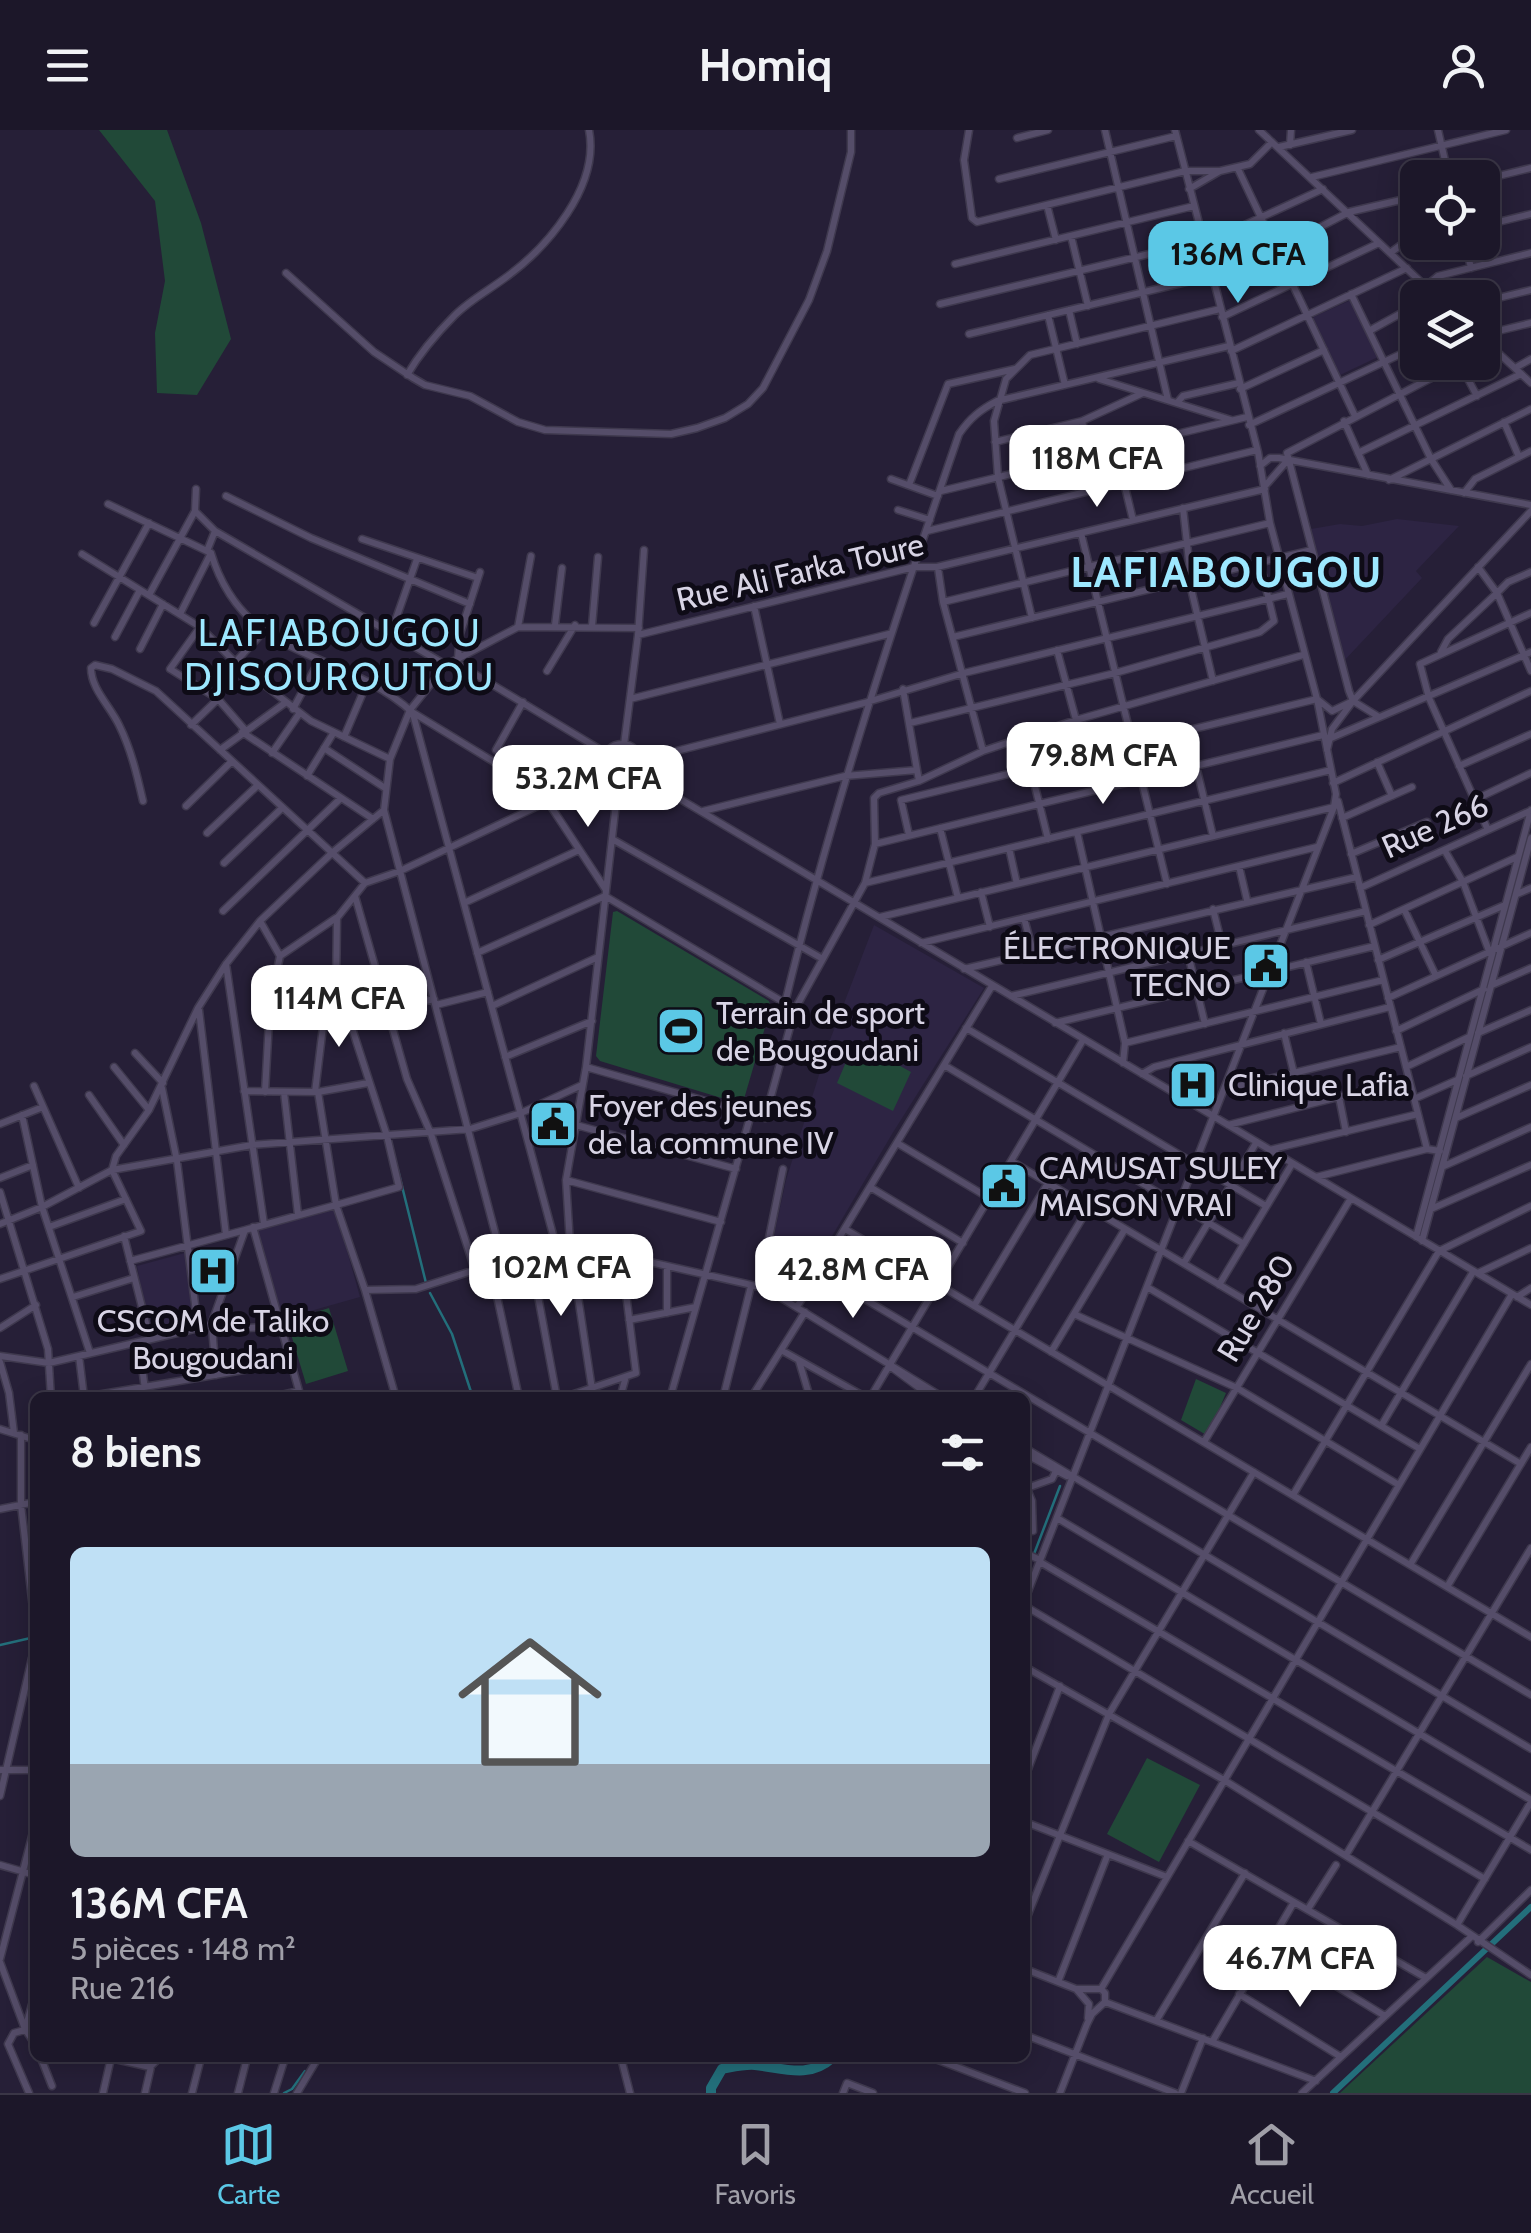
<!DOCTYPE html>
<html lang="fr">
<head>
<meta charset="utf-8">
<style>
	body { margin:0; font-family:Cabin,sans-serif; background:#252031; color:#f1f3f6; height:100vh; display:flex; flex-direction:column; font-size:38px; white-space:nowrap }
	* { box-sizing:border-box; margin:0 }
	p { font-size:32px; color:#a09fa8 }
	.icon { flex:none; width:55px; height:55px; fill:none; stroke:currentColor; stroke-width:2; stroke-linecap:round; stroke-linejoin:round }
	.map { position:relative; flex:1; overflow:hidden }
	.drawer { position:absolute; left:30px; top:1262px; width:1000px; height:670px; display:flex; flex-direction:column; background:#1c1729; border-radius:15px; box-shadow:0 5px 25px #0003,0 0 0 2px #3a3646 }
	.drawer>* { flex:none }
	.tools { position:absolute; left:1400px; top:30px; display:grid; gap:20px }
	.tools a { display:grid; place-items:center; width:100px; height:100px; border-radius:15px; background:#1c1729; box-shadow:0 5px 25px #0003,0 0 0 2px #3a3646; font-size:50px }
	.price { position:absolute; translate:-50% -85px; padding:0 22px; border-radius:20px; background:#fff; color:#222; font-size:32px; line-height:65px; filter:drop-shadow(0 2px 5px #0008) }
	.price::after { content:''; position:absolute; left:50%; top:60px; width:30px; height:22px; margin-left:-15px; background:inherit; clip-path:polygon(0 0,100% 0,50% 100%) }
	.price.current { background:#5bc8e6; color:#111 }
	ul { padding:0; list-style:none }
	li { display:grid; align-content:center; gap:20px; height:530px; padding:0 40px }
	li+li { border-top:2px solid #3a3646 }
	li span { display:grid; place-items:center; height:310px; border-radius:15px; color:#555 }
	li>.icon { margin-inline-start:auto }
	span .icon { width:180px; height:180px; fill:#fffc; stroke-width:1 }
	li b { font-size:42px }
	h2 { display:flex; justify-content:space-between; align-items:center; height:120px; padding:0 40px; font-size:42px }
	header { display:flex; justify-content:space-between; align-items:center; height:130px; padding:0 40px; background:#1c1729; font-size:45px; font-weight:800 }
	.dock { display:flex; justify-content:space-around; align-items:center; height:140px; border-top:2px solid #3a3646; background:#1c1729; font-size:28px; color:#a09fa8 }
	.dock a { display:grid; justify-items:center; gap:5px }
	.dock .current { color:#5bc8e6 }
	.map>svg:first-child { display:block }
	.built { fill:#2d2443 }
	.green { fill:#214938 }
	.lines { fill:none; stroke-linecap:round; stroke-linejoin:round }
	.stream { stroke:#236f7b; stroke-width:2.5 }
	.canal { stroke:#236f7b; stroke-width:6 }
	.river { stroke:#236f7b; stroke-width:10 }
	.minor-casing { stroke:#3f394e; stroke-width:9 }
	.minor { stroke:#554d69; stroke-width:6 }
	.labels { text-anchor:middle; stroke-width:10; stroke-linejoin:round; paint-order:stroke }
	.street-label { font-size:32px; fill:#d8d4e5; stroke:#0e0b16 }
	.poi-label { font-size:32px; fill:#d8d4e5; stroke:#0e0b16; text-anchor:start }
	.quarter-label { font-size:38px; letter-spacing:2.5px; fill:#9de8ff; stroke:#0e0b16 }
	.district-label { font-size:42px; font-weight:bold; letter-spacing:2.5px; fill:#9de8ff; stroke:#0e0b16 }
</style>
</head>
<body>
<header><svg class="icon" aria-label="menu" viewBox="0 0 24 24"><path d="M4 6h16M4 12h16M4 18h16"/></svg>Homiq<svg class="icon" aria-label="person" viewBox="0 0 24 24"><circle cx="12" cy="8" r="4"/><path d="M4 21q1-7 8-7t8 7"/></svg></header>
<div class="map">
<svg width="1531" height="1963" viewBox="0 0 1531 1963">
	<rect width="100%" height="100%" fill="#261f37"/>
	<path class="built" d="M 1351,170 L 1378,227 L 1340,245 L 1313,187 Z
		M 1397,389 L 1459,396 L 1416,441 L 1422,448 L 1341,534 L 1311,399 L 1340,394 L 1362,396 Z
		M 874,795 L 984,858 L 892,1004 L 801,1159 L 767,1138 L 786,1050 L 830,910 Z
		M 335,1078 L 360,1167 L 282,1189 L 257,1100 Z
		M 185,1123 L 193,1195 L 149,1201 L 137,1136 Z"/>
	<path class="green" d="M 99,0 L 167,0 L 201,93 L 231,209 L 197,265 L 157,263 L 155,203 L 165,151 L 155,71 Z
		M 617,781 L 769,871 L 771,877 L 744,969 L 738,973 L 600,931 L 596,926 L 613,782 Z
		M 855,911 L 911,942 L 893,981 L 837,953 Z
		M 329,1178 L 348,1241 L 306,1254 L 287,1191 Z
		M 1196,1249 L 1226,1263 L 1208,1306 L 1181,1290 Z
		M 1147,1628 L 1200,1655 L 1159,1732 L 1107,1704 Z
		M 1487,1827 L 1531,1852 L 1531,1963 L 1340,1963 Z"/>
	<g class="lines">
		<path class="stream" d="M 398,1040 L 426,1153
			M 430,1163 L 452,1204 L 473,1268
			M 1034,1424 L 1060,1356
			M 1025,1446 L 1031,1430
			M 0,1515 L 35,1507
			M 284,1963 L 292,1959 L 305,1941"/>
		<path class="canal" d="M 1333,1963 L 1531,1777"/>
		<path class="river" d="M 711,1963 L 711,1958 L 722,1939 C 733,1937 744,1934 755,1935 C 783,1938 809,1949 832,1928"/>
		<g class="minor-casing">
			<path id="minor" d="M 969,0 L 964,30 L 972,88 L 977,92 L 1185,41 L 1220,41
				M 1105,0 L 1168,270
				M 1259,0 L 1438,168
				M 1438,0 L 1449,48
				M 1017,8 L 1048,0
				M 1290,15 L 1291,0
				M 1279,17 L 1352,0
				M 1238,39 L 1355,286
				M 1312,47 L 1506,0
				M 999,49 L 1176,6
				M 1482,50 L 1531,38
				M 1189,59 L 1220,41 L 1250,34 L 1272,12
				M 1047,75 L 1056,110
				M 1482,96 L 1531,84
				M 1071,106 L 1088,176
				M 1465,112 L 1471,138
				M 1390,123 L 1401,115 L 1418,112
				M 955,134 L 1194,76
				M 286,143 L 374,222 L 413,248 L 425,255 L 470,266 L 518,292 L 545,300 L 671,304 L 697,298 L 725,288 L 748,274 L 763,258 L 809,170 L 827,121 L 851,22 L 851,0
				M 1213,153 L 1349,82 L 1418,66
				M 1426,156 L 1438,146 L 1531,123
				M 1351,164 L 1431,329 L 1451,360
				M 1482,172 L 1531,160
				M 940,174 L 1216,108 L 1323,59
				M 1069,180 L 1077,214
				M 1048,185 L 1065,255
				M 1222,187 L 1379,113
				M 1369,201 L 1418,174
				M 969,204 L 1211,146
				M 1482,208 L 1531,253
				M 1485,210 L 1498,201 L 1531,193
				M 1231,221 L 1407,138
				M 1482,222 L 1492,217
				M 1460,234 L 1477,266
				M 1515,238 L 1531,229
				M 407,245 C 420,223 437,203 455,185 C 470,170 489,160 505,148 C 548,117 600,56 589,0
				M 1099,249 L 1231,290
				M 1240,259 L 1324,220
				M 1177,273 L 1183,266 L 1239,253
				M 1082,291 L 1098,359
				M 1344,291 L 1368,345
				M 1504,292 L 1519,327
				M 1249,295 L 1418,216
				M 995,312 L 1082,291 L 1143,263
				M 1358,323 L 1521,244
				M 1260,336 L 1270,328 L 1279,328 L 1531,375
				M 891,349 L 938,366
				M 1389,350 L 1531,279
				M 1124,353 L 1133,390
				M 909,355 L 948,254 L 1015,239
				M 1265,356 L 1287,331
				M 941,361 L 1247,287
				M 1464,363 L 1475,349 L 1531,321
				M 226,366 L 311,408 L 470,474
				M 108,374 L 211,423 C 244,533 341,518 412,582 L 540,660 L 606,760
				M 1183,378 L 1191,449
				M 898,380 L 930,390
				M 195,381 L 215,401 L 446,535
				M 927,401 L 1257,320
				M 1081,403 L 1167,754
				M 362,409 L 478,448
				M 207,421 L 215,401
				M 82,424 L 200,497 L 236,533 L 311,591 L 390,629
				M 938,438 L 943,472 L 983,621
				M 1531,442 L 1508,452 L 1497,463 L 1531,541
				M 1189,450 L 1213,551
				M 149,465 L 195,381 L 196,359
				M 943,472 L 1270,393
				M 754,476 L 780,594
				M 180,484 L 211,423
				M 1032,488 L 998,347 L 994,291 L 1006,249 L 1030,225 L 1220,179
				M 94,493 L 149,393
				M 555,495 L 562,438
				M 592,496 L 598,427
				M 200,497 L 170,539 L 218,569 L 245,600
				M 518,497 L 531,426
				M 391,503 L 417,429
				M 638,505 L 914,437 L 937,437 L 1265,359
				M 115,507 L 140,460
				M 953,507 L 1312,420
				M 140,519 L 163,474
				M 1057,520 L 1076,590
				M 1441,522 L 1448,509 L 1497,463 L 1478,437
				M 458,528 L 460,504 L 480,442
				M 453,531 L 606,623
				M 547,541 L 575,495
				M 219,550 L 263,502
				M 903,559 L 917,640
				M 630,569 L 889,504
				M 293,579 L 319,531
				M 413,584 L 555,1112
				M 1379,587 L 1353,571 L 1349,561 L 1287,323 L 1462,232
				M 910,593 L 1115,543 L 1260,502 L 1274,491 L 1260,433
				M 191,595 L 218,569
				M 242,602 L 373,689
				M 344,607 L 367,553
				M 1023,608 L 1048,709
				M 1331,608 L 1531,522
				M603 633a19 19 0 1 1 38 0a19 19 0 1 1-38 0Z
				M 624,615 L 638,505 L 644,420
				M 324,618 L 385,658
				M 220,620 L 285,573
				M 496,620 L 523,572
				M 1327,620 L 1332,599 L 1353,571 L 1531,381
				M 272,623 L 299,584
				M 641,630 L 864,573 L 964,543 L 1288,464
				M 1377,632 L 1392,666
				M 1196,636 L 1213,706
				M 1459,636 L 1531,604
				M 638,644 L 1531,1175
				M 307,646 L 334,602
				M 1333,653 L 1531,561
				M 1474,670 L 1531,643
				M 143,671 C 137,645 131,619 119,595 C 110,576 91,559 91,538 L 95,535 L 112,539 L 156,561 L 365,753
				M 1338,671 L 1427,1019
				M 186,676 L 232,631
				M 703,681 L 845,646 L 917,640 L 919,651
				M 1342,688 L 1412,657
				M 940,698 L 958,768
				M 1488,700 L 1429,568 L 1420,534 L 1531,483
				M 1077,702 L 1125,913 L 1123,933
				M 207,703 L 257,656
				M 909,705 L 901,670 L 1317,569 L 1332,581 L 1353,571
				M 612,709 L 821,828
				M 875,714 L 1323,605
				M 1009,718 L 1017,754
				M 1445,721 L 1463,752 L 1489,821
				M 1351,724 L 1427,692
				M 224,733 L 281,679
				M 1239,736 L 1247,770
				M 865,753 L 1331,640
				M 1360,758 L 1530,681
				M 981,762 L 990,797
				M 1517,764 L 1531,758
				M 355,766 L 407,949 L 431,1004 L 475,1140
				M 464,773 L 579,720
				M 1213,779 L 1222,815
				M 1404,779 L 1436,846
				M 223,781 L 340,669
				M 880,787 L 1334,677
				M 1024,788 L 1033,822
				M 260,791 L 280,826 L 270,873 L 265,962
				M 1369,795 L 1517,727
				M 921,813 L 1317,717
				M 477,823 L 605,766 L 795,879
				M 1188,824 L 1205,894
				M 280,826 L 336,788
				M 1378,830 L 1505,775
				M 1306,832 L 1321,894
				M 226,834 L 264,1094
				M 964,839 L 1357,747
				M 1492,855 L 1531,838
				M 1011,866 L 1366,781
				M 1388,868 L 1531,803
				M 785,873 C 832,679 894,492 959,304 C 970,288 980,280 997,271 L 1229,216
				M 436,875 L 488,862
				M 492,876 L 598,827
				M 199,880 L 226,1105
				M 349,889 L 434,869
				M 1055,893 L 1375,816
				M 966,898 L 1266,1076
				M 1396,901 L 1484,859
				M 1284,903 L 1302,976
				M 1478,903 L 1531,880
				M 1125,913 L 1383,850
				M 135,923 L 163,953
				M 505,927 L 592,891
				M 944,935 L 1244,1114
				M 114,937 L 149,980
				M 586,937 L 765,988 L 795,879 L 865,753 L 875,714 L 874,668 L 879,663 L 919,651 L 983,621 L 1076,590 L 1303,525
				M 1406,937 L 1469,907
				M 1142,944 L 1154,937 L 1390,877
				M 1466,946 L 1531,917
				M 34,956 L 79,1058
				M 162,958 L 177,1031 L 198,1198
				M 1227,959 L 1401,917
				M 244,961 L 318,962 L 368,953
				M 284,962 L 298,1085
				M 315,962 L 327,864 L 336,859
				M 318,962 L 336,1075 L 399,1057 L 387,1006 L 349,889 L 336,859 L 337,788 L 365,753 L 400,741 L 606,644
				M 89,965 L 124,1015
				M 1339,967 L 1346,1002
				M 1414,969 L 1457,950
				M 22,985 L 42,1077 L 90,1223
				M 1456,988 L 1531,955
				M 0,994 L 43,977
				M 576,995 L 736,1039
				M 1228,995 L 1409,949
				M 897,1013 L 989,1068
				M 1269,1020 L 1418,984
				M 1011,1031 L 1521,1334
				M 1444,1036 L 1531,997
				M 1316,1047 L 1427,1019 L 1440,1021
				M 0,1048 L 33,1035
				M 566,1050 L 721,1092
				M 870,1057 L 963,1113
				M 0,1062 L 48,1219 L 51,1268
				M 1431,1079 L 1531,1035
				M 0,1094 L 42,1077 L 112,1040 L 252,1015 L 470,999 L 521,983 L 582,955
				M 49,1097 L 126,1069
				M 253,1097 L 301,1268
				M 845,1099 L 1531,1507
				M 124,1106 L 150,1209
				M 1416,1107 L 1531,680
				M 1422,1111 L 1531,708
				M 529,1118 L 557,1268
				M 502,1129 L 384,680 L 390,629 L 410,580 L 446,535 L 518,497 L 639,498
				M 130,1131 L 245,1100
				M 1184,1133 L 1256,1013
				M 490,1134 L 519,1268
				M 667,1136 L 667,1183
				M 819,1142 L 1531,1565
				M 1478,1143 L 1531,1118
				M 0,1149 L 141,1101 L 112,1040 L 116,1026 L 149,980 L 198,878 L 226,834 L 260,791 L 333,722 L 384,680
				M 1219,1155 L 1292,1034
				M 759,1157 L 783,1039
				M 1147,1157 L 1420,1319
				M 365,1160 L 416,1159 L 475,1140 L 529,1118 L 570,1114 L 765,1158 L 944,1268
				M 73,1167 L 134,1148
				M 1517,1167 L 1531,1158
				M 974,1176 L 1048,1053
				M 797,1177 L 992,856
				M 1074,1184 L 1237,1258 L 1399,1355
				M 629,1190 L 696,1177
				M 212,1197 L 216,1245
				M 0,1198 L 36,1175
				M 212,1200 L 280,1196
				M 139,1212 L 146,1268
				M 781,1220 L 867,1268
				M 1051,1222 L 1125,1099
				M 0,1226 L 49,1233 L 211,1195 L 245,1100 L 336,1075 L 365,1160 L 396,1268
				M 79,1226 L 84,1267
				M 799,1231 L 810,1268
				M 0,1232 L 9,1263 L 14,1303
				M 891,1237 L 933,1268
				M 592,1259 L 570,1114 L 566,1050 L 586,937 L 616,673 L 615,651
				M 79,1268 L 291,1232
				M 269,1268 L 299,1261
				M 562,1268 L 636,1243 L 621,1124
				M 620,1268 L 625,1250
				M 670,1268 L 751,984
				M 723,1268 L 751,1156
				M 751,1268 L 805,1182
				M 870,1268 L 1083,910
				M 974,1268 L 1089,1077
				M 1381,1296 L 1473,1142
				M 0,1299 L 35,1310
				M 21,1305 L 21,1375 L 35,1495
				M 1204,1312 L 1351,1068
				M 1025,1318 L 1531,1619
				M 1025,1324 L 1067,1346
				M 1025,1354 L 1032,1371 L 1033,1401
				M 1027,1358 L 1052,1349 L 1055,1343
				M 1293,1365 L 1439,1121 L 1531,1076
				M 0,1379 L 35,1372
				M 1057,1388 L 1531,1670
				M 1025,1423 L 1040,1430
				M 1040,1432 L 1531,1720
				M 1410,1435 L 1531,1234
				M 1447,1457 L 1531,1317
				M 1025,1469 L 1334,677 L 1336,664 L 1317,569 L 1270,393 L 1258,322 L 1175,0
				M 1025,1476 L 1485,1749
				M 1025,1537 L 1224,1650 L 1457,1795 L 1531,1845
				M 0,1640 L 35,1640
				M 1025,1647 L 1060,1556
				M 0,1666 L 32,1528
				M 1025,1692 L 1167,1747
				M 1188,1711 L 1426,1848
				M 1346,1725 L 1531,1418
				M 0,1735 L 35,1745
				M 1308,1779 L 1336,1735
				M 1025,1792 L 1109,1584 L 1254,1342
				M 1457,1795 L 1531,1672
				M 1478,1812 L 1531,1760
				M 1269,1815 L 1385,1886
				M 0,1829 L 35,1695
				M 0,1832 L 25,1899 L 35,1914
				M 1025,1839 L 1076,1859 L 1101,1859
				M 1058,1852 L 1108,1724
				M 1101,1859 L 1512,1164
				M 1101,1859 L 1105,1863 L 1105,1872 L 1316,1951
				M 1077,1860 L 1089,1874 L 1088,1888
				M 1239,1864 L 1341,1927
				M 1156,1891 L 1245,1743
				M 26,1896 L 35,1864
				M 1025,1905 L 1175,1963
				M 1212,1912 L 1294,1772
				M 41,1928 L 52,1956
				M 111,1928 L 150,1937 L 159,1928
				M 621,1928 L 630,1963
				M 933,1928 L 1025,1963
				M 29,1963 L 8,1914 L 14,1903 L 35,1897
				M 103,1963 L 111,1928
				M 145,1963 L 153,1928
				M 192,1963 L 201,1928
				M 238,1963 L 247,1928
				M 274,1963 L 285,1928
				M 297,1963 L 318,1928
				M 843,1963 L 847,1953 L 873,1963
				M 1060,1963 L 1087,1894 L 1092,1884 L 1105,1872
				M 1181,1963 L 1203,1908
				M 1302,1963 L 1471,1807"/>
		</g>
		<use href="#minor" class="minor"/>
	</g>
	<defs>
		<g id="civic-square" transform="scale(2.5)"><rect x="-9" y="-9" width="18" height="18" rx="4" fill="#5bc8e6" stroke="#0e0b16"/><path d="M-.6-6.5H3V-4.5H.6V-3L4-1V1h2V6H-6V1h2V-1L-.6-3ZM-1.2 2.5V6h2.4V2.5Z" fill="#111"/></g>
		<g id="stadium-square" transform="scale(2.5)"><rect x="-9" y="-9" width="18" height="18" rx="4" fill="#5bc8e6" stroke="#0e0b16"/><path d="M0-5a6.5 5 0 1 0 0 10a6.5 5 0 1 0 0-10ZM-3.5-1.8h7v3.6h-7Z" fill="#111"/></g>
		<g id="hospital-square" transform="scale(2.5)"><rect x="-9" y="-9" width="18" height="18" rx="4" fill="#5bc8e6" stroke="#0e0b16"/><path d="M-5-5h3v3.5h4V-5h3V5h-3V1.5h-4V5h-3Z" fill="#111"/></g>
	</defs>
	<g fill-rule="evenodd">
		<use href="#civic-square" x="1266" y="836"/>
		<use href="#stadium-square" x="681" y="901"/>
		<use href="#hospital-square" x="1193" y="955"/>
		<use href="#civic-square" x="553" y="994"/>
		<use href="#civic-square" x="1004" y="1056"/>
		<use href="#hospital-square" x="213" y="1141"/>
	</g>
	<g class="labels">
		<g class="street-label">
			<text transform="translate(800 442) rotate(-13)" y="11">Rue Ali Farka Toure</text>
			<text transform="translate(1435 696) rotate(-24)" y="11">Rue 266</text>
			<text transform="translate(1256 1178) rotate(-59)" y="11">Rue 280</text>
		</g>
		<g class="poi-label">
			<text x="1231" y="829" text-anchor="end">ÉLECTRONIQUE<tspan x="1231" dy="37">TECNO</tspan></text>
			<text x="716" y="894">Terrain de sport<tspan x="716" dy="37">de Bougoudani</tspan></text>
			<text x="1228" y="966">Clinique Lafia</text>
			<text x="588" y="987">Foyer des jeunes<tspan x="588" dy="37">de la commune IV</tspan></text>
			<text x="1039" y="1049">CAMUSAT SULEY<tspan x="1039" dy="37">MAISON VRAI</tspan></text>
			<text x="213" y="1202" text-anchor="middle">CSCOM de Taliko<tspan x="213" dy="37">Bougoudani</tspan></text>
		</g>
		<g class="quarter-label">
			<text x="340" y="516">LAFIABOUGOU<tspan x="340" dy="44">DJISOUROUTOU</tspan></text>
		</g>
		<g class="district-label">
			<text x="1227" y="457">LAFIABOUGOU</text>
		</g>
	</g>
</svg>
<div class="tools">
<a><svg class="icon" aria-label="locate" viewBox="0 0 24 24"><circle cx="12" cy="12" r="6"/><path d="M12 2v4M12 18v4M2 12h4M18 12h4"/></svg></a>
<a><svg class="icon" aria-label="layers" viewBox="0 0 24 24"><path d="M12 4l9 5-9 5-9-5zM3 14l9 5 9-5"/></svg></a>
</div>
<b class="price current" style="left:1238px;top:176px">136M CFA</b>
<b class="price" style="left:1097px;top:380px">118M CFA</b>
<b class="price" style="left:1103px;top:677px">79.8M CFA</b>
<b class="price" style="left:588px;top:700px">53.2M CFA</b>
<b class="price" style="left:339px;top:920px">114M CFA</b>
<b class="price" style="left:561px;top:1189px">102M CFA</b>
<b class="price" style="left:853px;top:1191px">42.8M CFA</b>
<b class="price" style="left:1300px;top:1880px">46.7M CFA</b>
<section class="drawer">
<h2>8 biens<svg class="icon" aria-label="filters" viewBox="0 0 24 24"><path d="M4 7h16M4 17h16"/><circle cx="9" cy="7" r="2"/><circle cx="15" cy="17" r="2"/></svg></h2>
<ul>
<li><span style="background:linear-gradient(#bfe0f5 70%,#9aa5b1 0)"><svg class="icon" aria-label="home" viewBox="0 0 24 24"><path d="M3 11l9-7 9 7M6 9v11h12V9"/></svg></span><div><b>136M CFA</b><p>5 pièces · 148 m²</p><p>Rue 216</p></div></li>
</ul>
</section>
</div>
<nav class="dock">
<a class="current"><svg class="icon" aria-label="map" viewBox="0 0 24 24"><path d="M3 6l6-2 6 2 6-2v14l-6 2-6-2-6 2zM9 4v14M15 6v14"/></svg>Carte</a>
<a><svg class="icon" aria-label="saved" viewBox="0 0 24 24"><path d="M7 4h10v16l-5-4-5 4z"/></svg>Favoris</a>
<a><svg class="icon" aria-label="home" viewBox="0 0 24 24"><path d="M3 11l9-7 9 7M6 9v11h12V9"/></svg>Accueil</a>
</nav>
</body>
</html>
